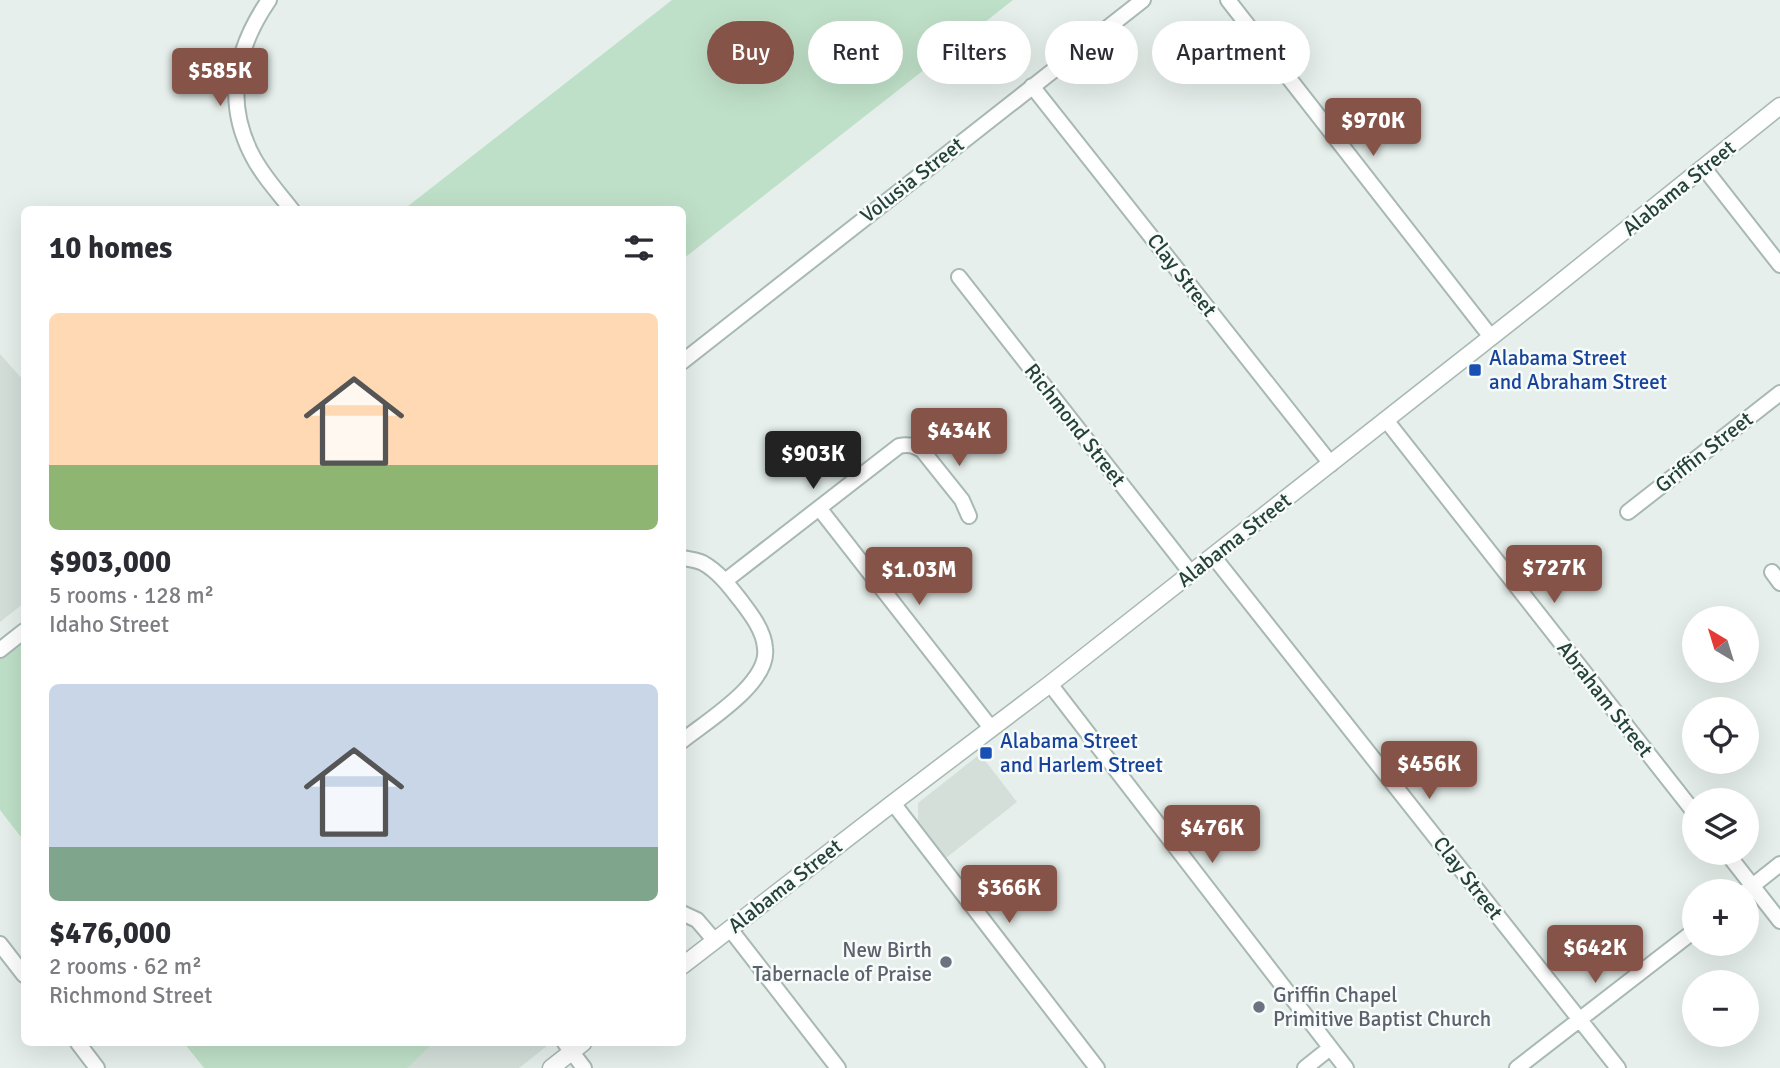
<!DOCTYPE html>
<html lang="en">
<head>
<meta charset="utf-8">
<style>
	body { margin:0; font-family:Signika,sans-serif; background:#f2f2f3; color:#2b2b33; height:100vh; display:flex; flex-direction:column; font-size:26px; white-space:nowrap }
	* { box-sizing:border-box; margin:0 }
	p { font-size:23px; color:#7c7c81 }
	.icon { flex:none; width:38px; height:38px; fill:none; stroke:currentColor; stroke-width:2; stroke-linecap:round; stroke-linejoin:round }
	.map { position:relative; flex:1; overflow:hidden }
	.drawer { position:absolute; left:21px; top:206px; width:665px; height:840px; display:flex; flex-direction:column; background:#fff; border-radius:10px; box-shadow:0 7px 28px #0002 }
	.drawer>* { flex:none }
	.hud { position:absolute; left:707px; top:21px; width:665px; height:63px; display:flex; gap:14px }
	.needle { width:46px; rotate:322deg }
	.fabs { position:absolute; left:1682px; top:606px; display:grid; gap:14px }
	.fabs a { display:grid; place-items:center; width:77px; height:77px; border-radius:50%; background:#fff; box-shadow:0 7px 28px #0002; font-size:35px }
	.price { position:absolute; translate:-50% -60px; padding:0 16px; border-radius:7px; background:#855347; color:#fff; font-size:23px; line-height:46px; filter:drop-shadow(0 2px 4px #0008) }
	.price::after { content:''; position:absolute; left:50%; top:42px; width:21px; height:16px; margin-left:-10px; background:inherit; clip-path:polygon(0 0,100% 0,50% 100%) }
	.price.on { background:#222; color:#fff }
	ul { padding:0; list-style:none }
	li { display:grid; align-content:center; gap:14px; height:371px; padding:0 28px }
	li span { display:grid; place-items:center; height:217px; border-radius:10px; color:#555 }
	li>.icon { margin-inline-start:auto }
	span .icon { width:126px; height:126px; fill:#fffc; stroke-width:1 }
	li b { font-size:30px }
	h2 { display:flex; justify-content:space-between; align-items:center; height:84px; padding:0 28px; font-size:30px }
	.pill { padding:0 24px; border-radius:32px; background:#fff; box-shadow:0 7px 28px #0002; font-size:24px; line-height:63px }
	.pill.on { background:#855347; color:#fff }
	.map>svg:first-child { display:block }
	.built { fill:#d4dfda }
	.green { fill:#bfe0c8 }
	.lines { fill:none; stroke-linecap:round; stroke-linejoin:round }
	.minor-casing { stroke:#a8b8b2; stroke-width:18 }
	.tertiary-casing { stroke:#a8b8b2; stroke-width:19 }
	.minor { stroke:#fff; stroke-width:14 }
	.tertiary { stroke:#fff; stroke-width:16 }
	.transit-dot { fill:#1a4fb4; stroke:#f7fbf9; stroke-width:2.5 }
	.worship-dot { fill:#6b7280; stroke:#f7fbf9; stroke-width:2.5 }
	.labels { text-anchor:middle; stroke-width:5; stroke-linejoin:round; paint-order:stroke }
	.street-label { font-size:21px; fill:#24423a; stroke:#f7fbf9 }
	.transit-label { font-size:21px; fill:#164399; stroke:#f7fbf9; text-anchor:start }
	.worship-label { font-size:21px; fill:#5b616d; stroke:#f7fbf9; text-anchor:end }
</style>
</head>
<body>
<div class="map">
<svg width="1780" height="1068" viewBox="0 0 1780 1068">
	<rect width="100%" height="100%" fill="#e6efeb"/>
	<path class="built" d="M 0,354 L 24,381 L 24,603 L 0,622 Z
		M 980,754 L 1017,802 L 946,858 L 918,822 L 918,803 Z
		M 429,1043 L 546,1043 L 547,1046 L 519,1068 L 403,1068 Z"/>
	<path class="green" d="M 672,0 L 1013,0 L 683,259 L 682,210 L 403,210 Z
		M 24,638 L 24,841 L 0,810 L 0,656 Z
		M 184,1043 L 430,1043 L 429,1047 L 407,1068 L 204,1068 Z"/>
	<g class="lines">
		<g class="minor-casing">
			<path id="minor" d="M 269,0 C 236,48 224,99 251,153 C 261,174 278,192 292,210
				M 1228,0 L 1491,337
				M 1032,86 L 1331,464
				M 1704,168 L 1780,265
				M 959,277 L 1191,573
				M 682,362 L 1143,0
				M 1386,420 L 1694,812
				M 819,508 L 991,728
				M 1628,512 L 1780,393
				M 1213,556 L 1618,1068
				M 682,558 C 689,559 697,560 703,563 C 719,572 730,587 741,601 C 751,614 764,631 765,648 C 770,683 707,721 682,741
				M 1772,572 L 1780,583
				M 725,581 L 899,446 C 908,444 914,445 922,450 L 962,500 L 969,516
				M 0,650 L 24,631
				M 1050,684 L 1346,1068
				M 893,803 L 1097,1068
				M 1726,852 L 1780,921
				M 1746,891 L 1780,864
				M 682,913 L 697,920 L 715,941
				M 730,929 L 838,1068
				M 0,944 L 24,975
				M 78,1043 L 97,1068
				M 565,1043 L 584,1068
				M 1305,1068 L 1330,1048
				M 1517,1068 L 1694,931"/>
		</g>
		<g class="tertiary-casing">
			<path id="tertiary" d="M 682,966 L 893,803 L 1050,684 L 1542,297 L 1780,106
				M 551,1068 L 583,1043"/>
		</g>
		<use href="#minor" class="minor"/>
		<use href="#tertiary" class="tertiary"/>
	</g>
	<g class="transit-dot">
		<rect x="1468" y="363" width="14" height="14" rx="3.5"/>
		<rect x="979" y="746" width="14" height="14" rx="3.5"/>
	</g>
	<g class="worship-dot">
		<circle cx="946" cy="962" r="7"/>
		<circle cx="1259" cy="1007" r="7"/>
	</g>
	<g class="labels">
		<g class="street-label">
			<text transform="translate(912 180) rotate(-38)" y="7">Volusia Street</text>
			<text transform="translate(1679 188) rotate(-39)" y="7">Alabama Street</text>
			<text transform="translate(1182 275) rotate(52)" y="7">Clay Street</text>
			<text transform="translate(1075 425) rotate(52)" y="7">Richmond Street</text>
			<text transform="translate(1704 452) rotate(-38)" y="7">Griffin Street</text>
			<text transform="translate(1234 540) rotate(-38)" y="7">Alabama Street</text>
			<text transform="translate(1605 699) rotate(52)" y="7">Abraham Street</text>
			<text transform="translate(1468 878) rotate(52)" y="7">Clay Street</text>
			<text transform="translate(785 886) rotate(-38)" y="7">Alabama Street</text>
		</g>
		<g class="transit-label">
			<text x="1489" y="365">Alabama Street<tspan x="1489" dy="24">and Abraham Street</tspan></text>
			<text x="1000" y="748">Alabama Street<tspan x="1000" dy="24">and Harlem Street</tspan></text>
		</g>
		<g class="worship-label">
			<text x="932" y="957">New Birth<tspan x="932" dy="24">Tabernacle of Praise</tspan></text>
			<text x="1273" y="1002" text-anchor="start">Griffin Chapel<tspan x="1273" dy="24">Primitive Baptist Church</tspan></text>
		</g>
	</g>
</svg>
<div class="fabs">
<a><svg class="needle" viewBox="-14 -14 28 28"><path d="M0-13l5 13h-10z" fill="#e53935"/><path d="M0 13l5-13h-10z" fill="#7c7c81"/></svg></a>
<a><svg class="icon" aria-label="locate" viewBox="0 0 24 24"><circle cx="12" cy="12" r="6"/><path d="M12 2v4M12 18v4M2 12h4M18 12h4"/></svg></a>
<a><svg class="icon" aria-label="layers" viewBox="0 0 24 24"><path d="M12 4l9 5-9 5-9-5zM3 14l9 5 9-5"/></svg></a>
<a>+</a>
<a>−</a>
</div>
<b class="price" style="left:220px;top:108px">$585K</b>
<b class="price" style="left:1373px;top:158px">$970K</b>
<b class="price" style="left:959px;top:468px">$434K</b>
<b class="price on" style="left:813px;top:491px">$903K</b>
<b class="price" style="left:1554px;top:605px">$727K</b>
<b class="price" style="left:919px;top:607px">$1.03M</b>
<b class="price" style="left:1429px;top:801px">$456K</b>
<b class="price" style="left:1212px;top:865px">$476K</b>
<b class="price" style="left:1009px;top:925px">$366K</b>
<b class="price" style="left:1595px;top:985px">$642K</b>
<div class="hud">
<a class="pill on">Buy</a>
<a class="pill">Rent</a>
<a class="pill">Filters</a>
<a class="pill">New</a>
<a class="pill">Apartment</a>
</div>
<section class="drawer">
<h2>10 homes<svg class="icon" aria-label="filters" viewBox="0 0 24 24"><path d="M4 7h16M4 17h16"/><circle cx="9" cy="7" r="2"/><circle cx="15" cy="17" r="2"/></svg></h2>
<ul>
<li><span style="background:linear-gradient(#ffd9b3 70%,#8fb573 0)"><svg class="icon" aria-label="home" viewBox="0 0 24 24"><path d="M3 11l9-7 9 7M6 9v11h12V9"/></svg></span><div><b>$903,000</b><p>5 rooms · 128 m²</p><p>Idaho Street</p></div></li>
<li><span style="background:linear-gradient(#c9d6e8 75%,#7fa58c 0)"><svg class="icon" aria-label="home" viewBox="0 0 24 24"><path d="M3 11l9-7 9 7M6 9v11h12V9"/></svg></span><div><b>$476,000</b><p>2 rooms · 62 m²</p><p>Richmond Street</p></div></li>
</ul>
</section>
</div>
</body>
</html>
